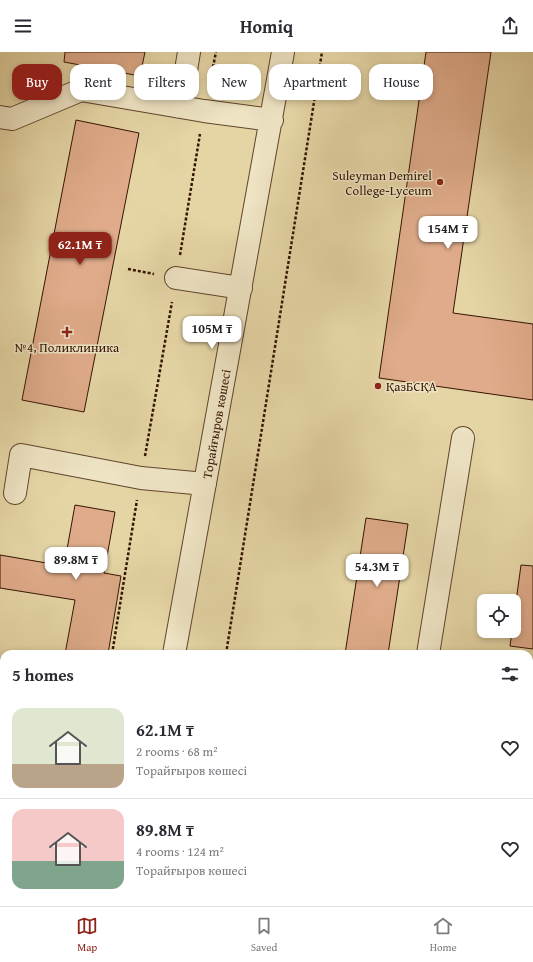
<!DOCTYPE html>
<html lang="en">
<head>
<meta charset="utf-8">
<style>
	body { margin:0; font-family:"Gentium Book Plus",serif; background:#f7f7f7; color:#2b2b33; height:100vh; display:flex; flex-direction:column; font-size:15px; white-space:nowrap }
	* { box-sizing:border-box; margin:0 }
	p { font-size:13px; color:#7c7c81 }
	.icon { flex:none; width:22px; height:22px; fill:none; stroke:currentColor; stroke-width:2; stroke-linecap:round; stroke-linejoin:round }
	.map { position:relative; flex:1; overflow:hidden }
	.side { position:absolute; left:0px; top:598px; width:533px; height:256px; display:flex; flex-direction:column; background:#fff; border-radius:12px 12px 0 0; box-shadow:0 2px 6px #0003 }
	.side>* { flex:none }
	.hud { position:absolute; left:12px; top:12px; width:509px; height:36px; display:flex; gap:8px }
	.tools { position:absolute; left:477px; top:542px; display:grid; gap:8px }
	.tools a { display:grid; place-items:center; width:44px; height:44px; border-radius:8px; background:#fff; box-shadow:0 2px 6px #0003; font-size:20px }
	.price { position:absolute; translate:-50% -34px; padding:0 9px; border-radius:8px; background:#fff; color:#222; font-size:13px; line-height:26px; filter:drop-shadow(0 1px 2px #0008) }
	.price::after { content:''; position:absolute; left:50%; top:24px; width:12px; height:9px; margin-left:-6px; background:inherit; clip-path:polygon(0 0,100% 0,50% 100%) }
	.price.active { background:#8f2418; color:#fff }
	ul { padding:0; list-style:none }
	li { display:flex; align-items:center; gap:12px; height:100px; padding:0 12px }
	li+li { border-top:1px solid #e1e1e2 }
	li span { display:grid; place-items:center; flex:none; width:112px; height:80px; border-radius:12px; color:#555 }
	li>.icon { margin-inline-start:auto }
	span .icon { width:48px; height:48px; fill:#fffc; stroke-width:1 }
	li b { font-size:17px }
	h2 { display:flex; justify-content:space-between; align-items:center; height:48px; padding:0 12px; font-size:17px }
	.chip { padding:0 14px; border-radius:12px; background:#fff; box-shadow:0 2px 6px #0003; font-size:14px; line-height:36px }
	.chip.active { background:#8f2418; color:#fff }
	header { display:flex; justify-content:space-between; align-items:center; height:52px; padding:0 12px; background:#fff; font-size:18px; font-weight:800 }
	.tabs { display:flex; justify-content:space-around; align-items:center; height:56px; border-top:1px solid #e1e1e2; background:#fff; font-size:11px; color:#7c7c81 }
	.tabs a { display:grid; justify-items:center; gap:2px }
	.tabs .active { color:#8f2418 }
	.map>svg:first-child { display:block }
	.building { fill:#dfab8a; stroke:#351403 }
	.lines { fill:none; stroke-linecap:round; stroke-linejoin:round }
	.minor-casing { stroke:#61442c; stroke-width:24 }
	.path { stroke:#351403; stroke-width:2.5; stroke-dasharray:3 2; stroke-linecap:butt }
	.minor { stroke:#eee4c4; stroke-width:22 }
	.poi-dot { fill:#8f2418; stroke:#eee4c4; stroke-width:1.5 }
	.labels { text-anchor:middle; stroke-width:3; stroke-linejoin:round; paint-order:stroke }
	.poi-label { font-size:13px; fill:#351403; stroke:#eee4c4; text-anchor:end }
	.street-label { font-size:13px; fill:#351403; stroke:#eee4c4 }
</style>
</head>
<body>
<header><svg class="icon" aria-label="menu" viewBox="0 0 24 24"><path d="M4 6h16M4 12h16M4 18h16"/></svg>Homiq<svg class="icon" aria-label="share" viewBox="0 0 24 24"><path d="M12 15V3M7 8l5-5 5 5M5 13v7h14v-7"/></svg></header>
<div class="map">
<svg width="533" height="854" viewBox="0 0 533 854">
	<rect width="100%" height="100%" fill="#e5d5a5"/>
	<filter id="stains"><feTurbulence type="fractalNoise" baseFrequency=".005" numOctaves="4"/><feColorMatrix values="0 0 0 0 .2 0 0 0 0 .09 0 0 0 0 .02 0 0 0 .5 -.17"/></filter>
	<radialGradient id="worn" r=".72"><stop offset=".6" stop-color="#630" stop-opacity="0"/><stop offset="1" stop-color="#630" stop-opacity=".3"/></radialGradient>
	<path class="building" d="M 65,0 L 145,0 L 140,24 L 64,10 Z
		M 426,0 L 491,0 L 453,261 L 533,272 L 533,348 L 379,326 Z
		M 76,68 L 139,81 L 84,360 L 22,348 Z
		M 75,453 L 115,460 L 104,521 L 121,524 L 108,602 L 65,602 L 75,548 L 0,536 L 0,503 L 64,514 Z
		M 366,466 L 408,472 L 388,602 L 345,602 Z
		M 521,513 L 533,514 L 533,597 L 510,594 L 512,579 L 514,579 L 514,564 Z"/>
	<g class="lines">
		<g class="minor-casing">
			<path id="minor" d="M 180,55 L 189,0
				M 0,65 L 12,67 L 81,38 L 204,59 L 272,68
				M 176,226 L 241,236
				M 15,441 L 21,403 L 141,426 L 205,432
				M 174,602 L 283,0
				M 428,602 L 463,386
				M 529,633 L 533,633
				M 0,779 L 4,780
				M 462,850 L 486,854
				M 127,854 L 128,850
				M 387,854 L 388,850"/>
		</g>
		<path class="path" d="M 210,30 L 216,0
			M 180,203 L 200,82
			M 128,217 L 154,222
			M 145,404 L 172,250
			M 112,602 L 137,448
			M 226,602 L 322,0
			M 71,854 L 71,850
			M 185,854 L 186,850"/>
		<use href="#minor" class="minor"/>
	</g>
	<g class="poi-dot">
		<circle cx="440" cy="130" r="4"/>
		<path d="M65 274h4v4h4v4h-4v4h-4v-4h-4v-4h4z"/>
		<circle cx="378" cy="334" r="4"/>
	</g>
	<g class="labels">
		<g class="poi-label">
			<text x="432" y="128">Suleyman Demirel<tspan x="432" dy="15">College-Lyceum</tspan></text>
			<text x="67" y="300" text-anchor="middle">№4, Поликлиника</text>
			<text x="386" y="339" text-anchor="start">ҚазБСҚА</text>
		</g>
		<g class="street-label">
			<text transform="translate(216 372) rotate(-80)" y="5">Торайғыров көшесі</text>
		</g>
	</g>
	<rect width="100%" height="100%" filter="url(#stains)"/>
	<rect width="100%" height="100%" fill="url(#worn)"/>
</svg>
<div class="tools">
<a><svg class="icon" aria-label="locate" viewBox="0 0 24 24"><circle cx="12" cy="12" r="6"/><path d="M12 2v4M12 18v4M2 12h4M18 12h4"/></svg></a>
</div>
<b class="price" style="left:448px;top:198px">154M ₸</b>
<b class="price active" style="left:80px;top:214px">62.1M ₸</b>
<b class="price" style="left:212px;top:298px">105M ₸</b>
<b class="price" style="left:76px;top:529px">89.8M ₸</b>
<b class="price" style="left:377px;top:536px">54.3M ₸</b>
<div class="hud">
<a class="chip active">Buy</a>
<a class="chip">Rent</a>
<a class="chip">Filters</a>
<a class="chip">New</a>
<a class="chip">Apartment</a>
<a class="chip">House</a>
</div>
<section class="side">
<h2>5 homes<svg class="icon" aria-label="filters" viewBox="0 0 24 24"><path d="M4 7h16M4 17h16"/><circle cx="9" cy="7" r="2"/><circle cx="15" cy="17" r="2"/></svg></h2>
<ul>
<li><span style="background:linear-gradient(#dfe7d0 70%,#b9a48a 0)"><svg class="icon" aria-label="home" viewBox="0 0 24 24"><path d="M3 11l9-7 9 7M6 9v11h12V9"/></svg></span><div><b>62.1M ₸</b><p>2 rooms · 68 m²</p><p>Торайғыров көшесі</p></div><svg class="icon" aria-label="heart" viewBox="0 0 24 24"><path d="M12 20l-8-8c-3-5 5-10 8-4 3-6 11-1 8 4z"/></svg></li>
<li><span style="background:linear-gradient(#f6c9c9 65%,#7fa58c 0)"><svg class="icon" aria-label="home" viewBox="0 0 24 24"><path d="M3 11l9-7 9 7M6 9v11h12V9"/></svg></span><div><b>89.8M ₸</b><p>4 rooms · 124 m²</p><p>Торайғыров көшесі</p></div><svg class="icon" aria-label="heart" viewBox="0 0 24 24"><path d="M12 20l-8-8c-3-5 5-10 8-4 3-6 11-1 8 4z"/></svg></li>
</ul>
</section>
</div>
<nav class="tabs">
<a class="active"><svg class="icon" aria-label="map" viewBox="0 0 24 24"><path d="M3 6l6-2 6 2 6-2v14l-6 2-6-2-6 2zM9 4v14M15 6v14"/></svg>Map</a>
<a><svg class="icon" aria-label="saved" viewBox="0 0 24 24"><path d="M7 4h10v16l-5-4-5 4z"/></svg>Saved</a>
<a><svg class="icon" aria-label="home" viewBox="0 0 24 24"><path d="M3 11l9-7 9 7M6 9v11h12V9"/></svg>Home</a>
</nav>
</body>
</html>
